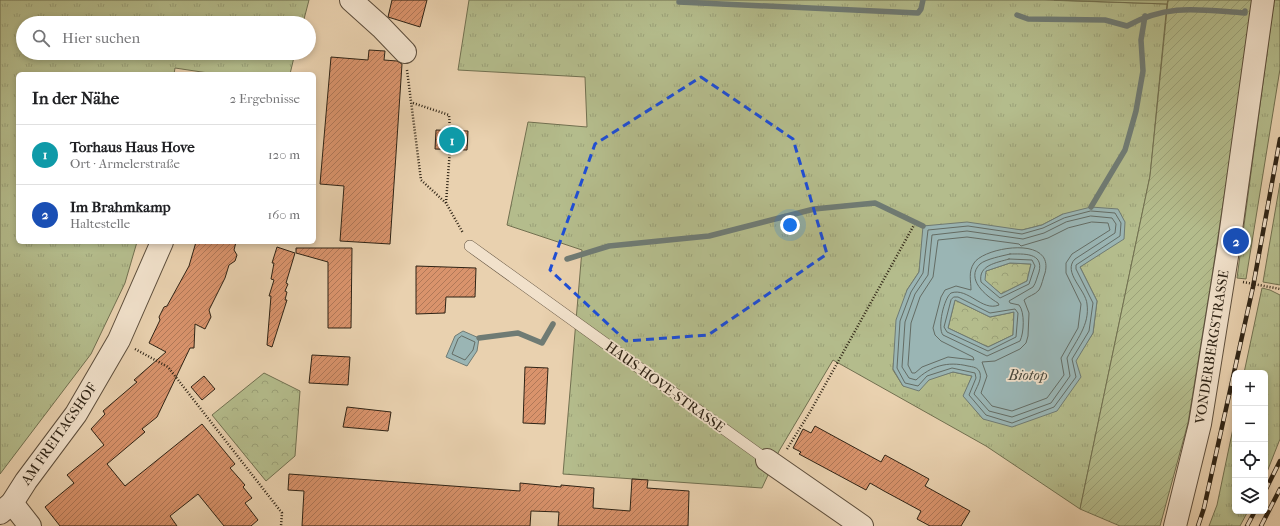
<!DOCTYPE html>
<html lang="de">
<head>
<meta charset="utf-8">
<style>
	:root { --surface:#fff; --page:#f6f6f6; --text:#202124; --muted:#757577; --line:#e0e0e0; --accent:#8f2418 }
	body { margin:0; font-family:"IM FELL French Canon",serif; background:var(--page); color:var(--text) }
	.controls { position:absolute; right:12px; bottom:12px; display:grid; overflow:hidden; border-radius:6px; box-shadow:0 2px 6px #0003 }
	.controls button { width:36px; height:36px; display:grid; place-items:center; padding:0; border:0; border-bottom:1px solid var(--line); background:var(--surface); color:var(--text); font:20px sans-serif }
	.you { position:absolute; left:790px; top:225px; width:14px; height:14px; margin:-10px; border:3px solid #fff; border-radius:50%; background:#1a73e8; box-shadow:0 0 0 6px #1a73e833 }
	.badge { display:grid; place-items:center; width:26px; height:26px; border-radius:50%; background:var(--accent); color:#fff; font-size:13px; font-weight:700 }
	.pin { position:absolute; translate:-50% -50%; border:2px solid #fff; box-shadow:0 1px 4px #0006 }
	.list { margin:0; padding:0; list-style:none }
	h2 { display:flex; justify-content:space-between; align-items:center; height:52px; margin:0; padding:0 16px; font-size:17px }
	h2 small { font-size:13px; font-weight:400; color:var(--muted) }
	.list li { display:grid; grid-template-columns:26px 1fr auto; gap:12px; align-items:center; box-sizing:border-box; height:60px; padding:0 16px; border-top:1px solid var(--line) }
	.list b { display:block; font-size:15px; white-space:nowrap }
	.list p { margin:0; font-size:13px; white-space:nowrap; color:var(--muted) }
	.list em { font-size:13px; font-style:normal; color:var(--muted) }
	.icon { flex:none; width:22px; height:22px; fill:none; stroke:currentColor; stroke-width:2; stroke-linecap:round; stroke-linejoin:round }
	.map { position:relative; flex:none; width:1280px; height:526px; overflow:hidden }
	.search { position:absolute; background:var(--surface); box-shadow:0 2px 6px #0003; left:16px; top:16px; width:300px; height:44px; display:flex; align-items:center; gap:10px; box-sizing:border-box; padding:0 14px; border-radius:22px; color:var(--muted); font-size:15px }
	.panel { position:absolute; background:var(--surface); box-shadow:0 2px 6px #0003; left:16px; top:72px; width:300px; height:172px; border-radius:6px }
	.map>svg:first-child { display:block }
	.grass { fill:url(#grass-tufts); stroke:#717050; fill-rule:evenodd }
	.forest { fill:url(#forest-crowns); stroke:#717050 }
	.garden { fill:url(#garden-furrows); stroke:#717050 }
	.pitch { fill:#b4bc8c; stroke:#717050 }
	.water { fill:#9ab5b4; stroke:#6f7b74; fill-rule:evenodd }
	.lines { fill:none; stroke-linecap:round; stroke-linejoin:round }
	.shore { stroke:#646c64; stroke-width:1 }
	.stream { stroke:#6f7b74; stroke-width:5.5 }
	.building { fill:url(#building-hatch); stroke:#2e2315 }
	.service-casing { stroke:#5d4e3c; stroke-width:12 }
	.minor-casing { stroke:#5d4e3c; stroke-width:24 }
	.path { stroke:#2e2315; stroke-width:2.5; stroke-dasharray:1 2; stroke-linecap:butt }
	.service { stroke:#f1e1cb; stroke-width:11 }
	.minor { stroke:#f1e1cb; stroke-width:22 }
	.rail-casing { stroke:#2e2315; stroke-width:4.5 }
	.rail { stroke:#f1e1cb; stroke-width:3; stroke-dasharray:9; stroke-linecap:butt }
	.marked { fill:none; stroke:#1d4ed8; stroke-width:3; stroke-dasharray:8 5; stroke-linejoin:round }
	.labels { text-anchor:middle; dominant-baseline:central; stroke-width:3.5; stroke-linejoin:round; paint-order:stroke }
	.street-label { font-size:14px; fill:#2e2315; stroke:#f1e1cb }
	.water-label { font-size:15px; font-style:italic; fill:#49483d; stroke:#f1e1cb }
</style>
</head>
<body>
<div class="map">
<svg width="1280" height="526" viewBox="0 0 1280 526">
	<defs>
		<pattern id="grass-tufts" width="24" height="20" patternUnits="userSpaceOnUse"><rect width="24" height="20" fill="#b4bc8c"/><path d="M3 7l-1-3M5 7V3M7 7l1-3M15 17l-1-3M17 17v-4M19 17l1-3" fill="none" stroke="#9ba178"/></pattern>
		<pattern id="forest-crowns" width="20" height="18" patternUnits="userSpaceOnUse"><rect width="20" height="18" fill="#b4bc8c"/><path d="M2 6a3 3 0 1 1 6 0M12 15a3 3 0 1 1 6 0" fill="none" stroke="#9ba178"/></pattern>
		<pattern id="garden-furrows" width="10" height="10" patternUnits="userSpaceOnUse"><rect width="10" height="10" fill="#b4bc8c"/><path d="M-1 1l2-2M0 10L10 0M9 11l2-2" fill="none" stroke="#9ba178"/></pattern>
		<pattern id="building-hatch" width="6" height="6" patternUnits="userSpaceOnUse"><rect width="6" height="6" fill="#d9936c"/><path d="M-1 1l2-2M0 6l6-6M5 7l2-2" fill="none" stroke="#b07858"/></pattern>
	</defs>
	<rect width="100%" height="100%" fill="#e9d1af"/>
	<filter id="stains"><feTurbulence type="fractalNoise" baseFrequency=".005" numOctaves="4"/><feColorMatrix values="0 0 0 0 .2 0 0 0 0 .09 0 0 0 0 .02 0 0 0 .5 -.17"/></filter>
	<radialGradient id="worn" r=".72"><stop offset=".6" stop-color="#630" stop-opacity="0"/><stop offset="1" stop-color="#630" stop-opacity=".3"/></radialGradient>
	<g class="grass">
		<path d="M0 0H309L303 23H23V53H295L290 74H215L175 68 174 74H18V242H137L125 283 91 354 0 474Z"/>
		<path d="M469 0H1044L1167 4 1150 176 1080 509 986 446 833 360 779 451 762 488 563 474 582 250 507 225 528 122 587 127 585 77 458 70ZM1063 214 1099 254 1080 267 1097 301 1093 333 1075 361 983 419 964 396 972 376 953 372 903 386 893 370 895 348 907 290 919 272 924 226 1022 230 1042 225Z"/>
		<path d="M1274 0H1280V69L1246 279 1237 278Z"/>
		<path d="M1280 183V285L1263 282Z"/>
		<path d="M1262 288 1270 290 1280 295V439L1265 477V373H1244Z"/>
		<path d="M1235 419V511H1248L1240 526H1209L1217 505Z"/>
	</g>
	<g class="forest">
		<path d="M1010 263 1031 264 1027 281 1001 294 984 280 986 271Z"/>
		<path d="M955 300 990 317 1014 312 1013 335 988 347 948 328Z"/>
		<path d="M264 373 300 391 295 456 266 481 212 415Z"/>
	</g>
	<path class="garden" d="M1168 0H1254L1212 276 1188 423 1160 526H1120L1080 509 1150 176Z"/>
	<path class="pitch" d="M1054 0H1168L1167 4Z"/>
	<g class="water">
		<path d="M1091 207 1118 209 1125 222 1124 239 1080 267 1097 301 1093 333 1076 361 1081 377 1057 411 1012 427 983 419 963 396 972 376 953 372 929 380 919 391 903 386 893 369 896 320 907 290 919 272 923 226 967 222 1022 230 1042 225 1063 214ZM1010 263 1031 264 1027 281 1001 294 985 280 986 271ZM955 300 990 317 1014 312 1013 335 988 347 948 328Z"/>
		<path d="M463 331 479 338 477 351 467 366 446 357 455 336Z"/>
	</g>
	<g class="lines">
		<g class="shore">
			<path d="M1091 211 1115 213 1121 223 1120 236 1076 265V269L1093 303 1089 331 1072 359 1076 377 1054 407 1012 423 986 415 969 395 976 378 975 373 952 368 927 376 918 386 905 383 897 368 900 321 911 292 923 273 928 230 968 226 1022 234 1043 228 1064 218Z"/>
			<path d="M1091 216 1112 218 1116 224 1115 233 1075 259C1062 272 1086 290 1087 304 1090 325 1076 340 1067 358L1070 376 1051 403 1012 417 989 411 974 394C976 388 982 380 980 373 978 367 973 367 968 366 947 361 931 366 916 380L909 378 902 367 905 322 915 294 928 275 932 235 967 231 1023 239 1044 233 1066 222Z"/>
			<path d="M1092 222 1108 223 1110 230 1072 254 1066 263V273L1081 304 1078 328 1061 358 1064 375 1047 398 1012 411 992 406 981 393 987 376 982 362 995 361 1020 349 1026 343 1028 336 1029 313 1024 300C1028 296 1035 295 1039 290 1042 285 1043 278 1045 273 1055 235 984 247 974 263 968 272 971 281 971 290L956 286 945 290 941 297 933 328 935 335 941 341 973 357 974 360 948 357 922 367 915 373H912L908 365 911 323 920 297 933 277 938 240 967 237 1019 244 1021 246 1048 238 1068 228Z"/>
			<path d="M1010 254C1023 254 1044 252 1039 272 1037 277 1036 283 1033 287L1009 301 1010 303 1019 305C1025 312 1024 333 1020 341L987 356 943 335C937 328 944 298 951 293 968 287 982 312 999 305L998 303C986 296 965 279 980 264 986 259 1002 256 1010 254Z"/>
			<path d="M1009 259 1032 260 1035 266 1029 284 1000 298 981 282C978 265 996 263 1009 259Z"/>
			<path d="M954 297H958L990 313 1015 309 1018 313 1016 337 988 351 947 332 944 327 951 300Z"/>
			<path d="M462 336 475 342 473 350 465 360 452 354 458 339Z"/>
		</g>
		<g class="stream">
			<path d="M679 2 918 13 921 9 923 0"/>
			<path d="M1017 15 1028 19 1105 20 1127 26C1169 3 1200 10 1245 13V11"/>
			<path d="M1091 207 1125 150 1136 111 1143 71 1141 40 1145 16"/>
			<path d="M567 259 609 246 709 236 814 209 875 203 923 226"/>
			<path d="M479 338 518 333 542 343 553 324"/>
		</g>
	</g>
	<g class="building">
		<path d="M392 0H427L420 27 388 17Z"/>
		<path d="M369 50 385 51 384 60 397 61 402 64 390 244 340 241 344 186 320 184 331 57 368 60Z"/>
		<path d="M436 130 468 131 467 150 435 149Z"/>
		<path d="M196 242H236L234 250 237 255 235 261 229 265 225 278 209 310 211 317 205 329 195 324 194 348H190L157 417 142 429 145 432 107 464 125 486 202 424 235 464 230 468 245 485 243 487 252 498 245 503 258 520 251 526H224L198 494 170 516 177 526H60L45 507 74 483 67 475 104 445 91 429 105 414 103 411 137 382 134 380 166 352 149 343 160 320 159 317 164 307 167 306 189 266Z"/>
		<path d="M277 247 295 253 286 283 288 284 285 291 287 292 285 300H287L272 347 267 345 271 296H269L274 280 271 279 274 263H272Z"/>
		<path d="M296 248H352L351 328H328V262L296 253Z"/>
		<path d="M416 266 476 268 475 297H446L445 313 416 314Z"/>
		<path d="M312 355 350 357 348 385 309 383Z"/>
		<path d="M525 367 548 368 545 424 523 423Z"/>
		<path d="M204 376 215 389 202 400 191 387Z"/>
		<path d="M347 407 391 412 388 431 343 427Z"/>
		<path d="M815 426 881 462 885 455 929 479 925 486 970 511 961 526H930L917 519 921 511 884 491 870 483 866 490 799 454 801 452 793 448 803 429 811 433Z"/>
		<path d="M289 474 520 491V483L561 487V485L594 488 593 508 630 511 632 479 648 480 647 488 689 491 688 526H558L559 512 531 511 530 526H302L304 491 288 490Z"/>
	</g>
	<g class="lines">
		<g class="service-casing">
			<path id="service" d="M470 246 767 460"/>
		</g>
		<g class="minor-casing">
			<g id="minor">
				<path d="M351 0 381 27 405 52"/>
				<path d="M767 460 862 526"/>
				<path d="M12 503 30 526"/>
				<path d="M0 513 12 503 26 481 76 414 119 340 162 242"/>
				<path d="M1175 526 1200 424 1229 244 1263 0"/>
			</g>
		</g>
		<g class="path">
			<path d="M407 70 421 180 446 203 463 233"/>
			<path d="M413 103 449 115 450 130"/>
			<path d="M446 203 450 149"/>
			<path d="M1243 282 1280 289"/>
			<path d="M135 349 168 367 282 513 281 526"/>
			<path d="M787 449 810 412 914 225"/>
		</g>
		<use href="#service" class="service"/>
		<use href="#minor" class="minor"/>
		<g class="rail-casing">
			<g id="rail">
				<path d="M1265 491 1280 461"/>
				<path d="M1198 526 1204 508 1253 287 1280 139"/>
				<path d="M1247 526 1255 511"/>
				<path d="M1261 526 1280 489"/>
			</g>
		</g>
		<use href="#rail" class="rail"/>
	</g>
	<path class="marked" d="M701 77 793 139 827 254 708 335 626 341 550 270 595 144Z"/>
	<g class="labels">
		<g class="street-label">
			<text transform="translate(1212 347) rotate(-81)">VONDERBERGSTRASSE</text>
			<text transform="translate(665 387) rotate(36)">HAUS-HOVE-STRASSE</text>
			<text transform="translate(59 434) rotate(-55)">AM FREITAGSHOF</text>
		</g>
		<g class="water-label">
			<text x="1028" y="375">Biotop</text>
		</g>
	</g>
	<rect width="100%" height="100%" filter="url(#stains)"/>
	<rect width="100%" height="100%" fill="url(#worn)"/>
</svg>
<div class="controls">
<button>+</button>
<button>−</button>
<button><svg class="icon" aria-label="locate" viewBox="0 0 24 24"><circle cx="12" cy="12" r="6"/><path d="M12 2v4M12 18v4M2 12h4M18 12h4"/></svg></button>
<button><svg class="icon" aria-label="layers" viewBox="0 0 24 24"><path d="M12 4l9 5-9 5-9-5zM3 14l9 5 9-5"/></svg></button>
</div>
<div class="you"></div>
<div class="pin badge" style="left:452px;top:140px;background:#0f9aa8">1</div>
<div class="pin badge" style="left:1236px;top:241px;background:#1a4fb4">2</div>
<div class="search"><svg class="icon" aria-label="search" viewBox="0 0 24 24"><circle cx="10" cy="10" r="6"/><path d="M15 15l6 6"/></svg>Hier suchen</div>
<section class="panel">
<h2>In der Nähe<small>2 Ergebnisse</small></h2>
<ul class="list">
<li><span class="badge" style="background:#0f9aa8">1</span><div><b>Torhaus Haus Hove</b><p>Ort · Armelerstraße</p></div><em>120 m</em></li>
<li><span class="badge" style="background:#1a4fb4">2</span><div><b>Im Brahmkamp</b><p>Haltestelle</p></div><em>160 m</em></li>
</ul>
</section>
</div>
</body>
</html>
